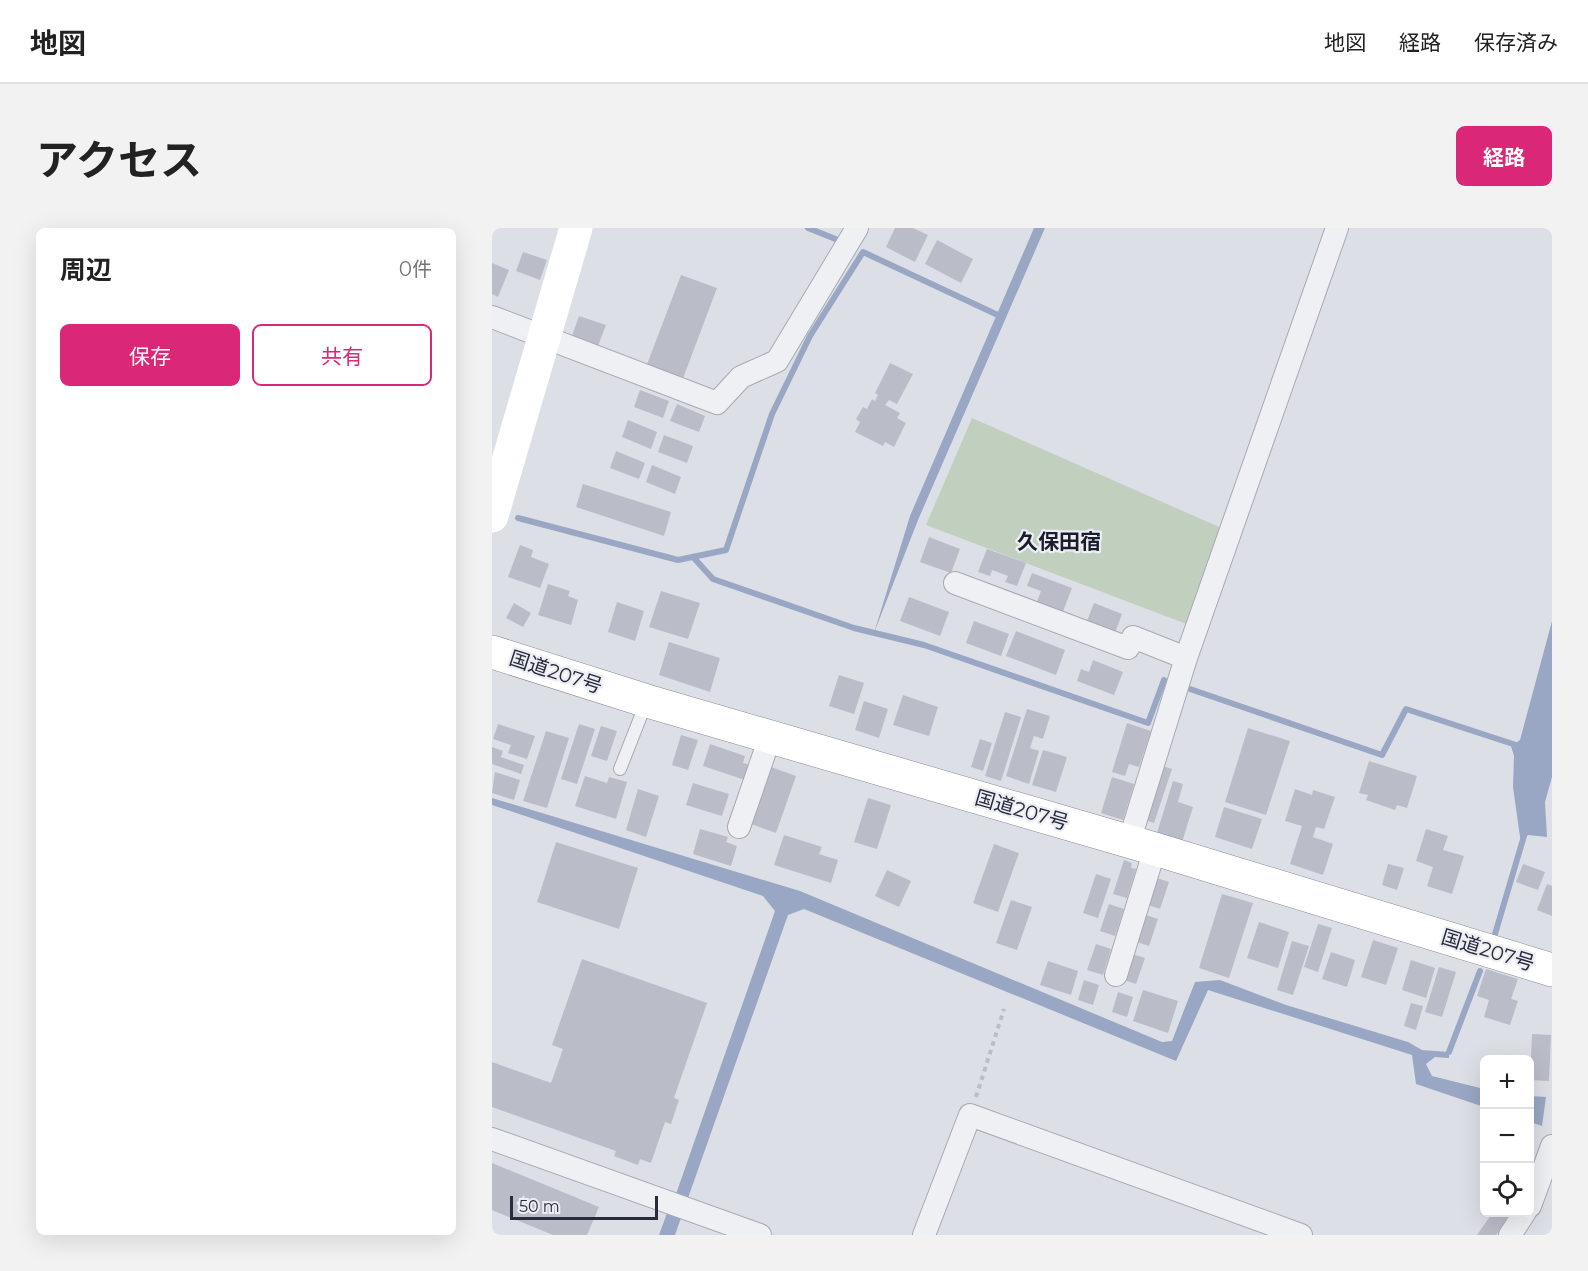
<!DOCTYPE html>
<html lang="ja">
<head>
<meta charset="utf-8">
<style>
	:root { --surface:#fff; --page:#f2f2f2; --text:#222; --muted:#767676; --line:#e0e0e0; --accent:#db2777 }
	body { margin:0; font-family:Montserrat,"Noto Sans JP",sans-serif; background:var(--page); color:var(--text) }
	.controls { position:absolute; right:18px; bottom:18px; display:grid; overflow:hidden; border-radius:9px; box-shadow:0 6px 24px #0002 }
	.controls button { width:54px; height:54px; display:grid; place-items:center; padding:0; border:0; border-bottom:2px solid var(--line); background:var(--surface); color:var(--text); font:30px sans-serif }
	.scale { position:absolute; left:18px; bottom:15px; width:148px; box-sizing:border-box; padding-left:6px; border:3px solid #272b3b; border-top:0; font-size:16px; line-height:21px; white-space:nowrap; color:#272b3b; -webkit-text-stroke:4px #eceef4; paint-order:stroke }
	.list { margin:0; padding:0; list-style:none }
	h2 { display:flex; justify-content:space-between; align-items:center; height:78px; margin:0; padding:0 24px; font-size:26px }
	h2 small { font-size:20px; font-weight:400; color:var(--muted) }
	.actions { display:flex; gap:12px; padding:18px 24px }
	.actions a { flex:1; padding:14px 0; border:2px solid var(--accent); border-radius:9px; text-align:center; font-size:21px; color:var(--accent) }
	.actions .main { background:var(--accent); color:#fff }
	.icon { flex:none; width:33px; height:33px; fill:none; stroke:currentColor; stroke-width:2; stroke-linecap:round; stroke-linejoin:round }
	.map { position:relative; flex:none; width:1060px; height:1007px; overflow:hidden; border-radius:9px }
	header { display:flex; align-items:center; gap:36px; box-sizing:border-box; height:84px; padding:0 30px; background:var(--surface); border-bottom:2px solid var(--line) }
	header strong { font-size:28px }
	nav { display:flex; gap:33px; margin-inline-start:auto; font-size:21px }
	.intro { display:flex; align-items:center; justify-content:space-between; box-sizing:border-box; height:144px; padding:0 36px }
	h1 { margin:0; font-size:42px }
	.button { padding:15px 27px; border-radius:9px; background:var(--accent); color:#fff; font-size:21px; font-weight:700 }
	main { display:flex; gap:36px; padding:0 36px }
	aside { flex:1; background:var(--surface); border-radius:9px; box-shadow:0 6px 24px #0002 }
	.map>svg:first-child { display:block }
	.green { fill:#c0cfbe }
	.water { fill:#9aa7c4 }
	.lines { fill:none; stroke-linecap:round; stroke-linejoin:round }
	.stream { stroke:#9aa7c4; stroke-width:6 }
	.building { fill:#babdc8 }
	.lane-casing { stroke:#a6a9b3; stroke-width:14 }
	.street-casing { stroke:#a6a9b3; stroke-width:24 }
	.highway-casing { stroke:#858a9b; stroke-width:34 }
	.path { stroke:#bbbdc4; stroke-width:4; stroke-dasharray:4.5 4.5; stroke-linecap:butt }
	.lane { stroke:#eff0f4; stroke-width:12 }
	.street { stroke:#eff0f4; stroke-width:22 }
	.secondary { stroke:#fff; stroke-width:33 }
	.highway { stroke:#fff; stroke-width:33 }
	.labels { text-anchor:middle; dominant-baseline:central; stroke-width:4.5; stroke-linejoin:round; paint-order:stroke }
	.street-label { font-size:20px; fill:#272b3b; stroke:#eceef4 }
	.neighbourhood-label { font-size:21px; font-weight:bold; fill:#1a1d2c; stroke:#eceef4 }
</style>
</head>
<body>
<header>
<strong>地図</strong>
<nav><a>地図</a><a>経路</a><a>保存済み</a></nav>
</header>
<div class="intro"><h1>アクセス</h1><a class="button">経路</a></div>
<main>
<aside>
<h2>周辺<small>0件</small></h2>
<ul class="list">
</ul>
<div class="actions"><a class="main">保存</a><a>共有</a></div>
</aside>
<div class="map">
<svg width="1060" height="1007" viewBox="0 0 1060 1007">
	<rect width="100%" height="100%" fill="#dddfe6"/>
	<path class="green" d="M480 190 743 306 713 403 434 297Z"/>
	<g class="water">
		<path d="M542 0H553L426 292 382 405 418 288Z"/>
		<path d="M1060 393V549L1053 574 1055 609 1036 607 1029 616 1021 559 1022 528 1019 518 1028 512Z"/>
		<path d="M0 570 308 663 670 814 680 813 703 754 728 752 794 777 916 814 930 822 957 824V830L943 829 934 836 940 848 992 861V879L924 856 920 827 716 762 684 833 312 681 296 687 196 970 184 966 283 683 271 668 0 577Z"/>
		<path d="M1038 868 1054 869 1050 898 1038 894Z"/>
		<path d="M175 985 189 990 183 1007H167Z"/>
	</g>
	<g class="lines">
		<g class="stream">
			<path d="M316 0 346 12"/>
			<path d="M26 290 186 332 234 322 280 186 318 108 371 24 508 88"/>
			<path d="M201 329 221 351 362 400 432 417 656 495 672 452"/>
			<path d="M698 461 890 527 914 481 1027 518"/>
			<path d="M1003 706 1032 608"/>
			<path d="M957 824 988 743"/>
		</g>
	</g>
	<g class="building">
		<path d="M403 0H421L436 7 423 34 394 19Z"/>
		<path d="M445 12 481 31 469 55 433 36Z"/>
		<path d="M31 24 55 32 48 52 24 43Z"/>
		<path d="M0 35 17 42 6 69 0 66Z"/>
		<path d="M189 47 225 60 190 153 154 139Z"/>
		<path d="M87 88 114 97 106 118 80 108Z"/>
		<path d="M398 135 421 146 405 176 397 172 393 177 408 185 405 190 414 195 402 219 393 214 391 218 363 204 368 194 364 191 371 179 375 181 380 171 383 173 386 167 383 165Z"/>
		<path d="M148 162 177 173 171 190 142 179Z"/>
		<path d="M185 176 213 188 207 204 178 193Z"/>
		<path d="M136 192 165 204 159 221 130 209Z"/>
		<path d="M172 207 201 218 195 235 166 224Z"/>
		<path d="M124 223 153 235 147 251 118 240Z"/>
		<path d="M160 237 189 249 183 266 154 254Z"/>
		<path d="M91 256 179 284 172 308 84 279Z"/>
		<path d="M437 309 468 321 459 345 428 334Z"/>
		<path d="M28 317 41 322 39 329 57 336 48 360 16 349Z"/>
		<path d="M495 321 534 335 525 358 513 354 516 348 500 342 498 348 486 344Z"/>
		<path d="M540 345 580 360 570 386 544 376 549 363 535 358Z"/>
		<path d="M56 356 78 363 76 368 86 372 79 397 46 387Z"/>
		<path d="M169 363 208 375 196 411 157 399Z"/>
		<path d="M417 369 457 384 448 408 408 393Z"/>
		<path d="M125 374 152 383 143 413 116 404Z"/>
		<path d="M22 375 39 385 31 399 14 390Z"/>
		<path d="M602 375 630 386 623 405 595 393Z"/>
		<path d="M482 393 517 406 509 428 474 415Z"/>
		<path d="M524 403 573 422 564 447 514 428Z"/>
		<path d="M177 414 228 430 218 464 167 447Z"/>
		<path d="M601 432 631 444 622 467 585 453 589 441 597 444Z"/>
		<path d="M347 447 372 455 362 486 337 478Z"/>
		<path d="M411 467 446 479 437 508 401 497Z"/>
		<path d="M372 473 396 481 387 510 363 502Z"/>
		<path d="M535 481 558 488 551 511 542 508 538 520 547 523 537 556 514 548Z"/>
		<path d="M513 484 529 489 509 553 493 548Z"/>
		<path d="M635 495 659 503 647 539 637 536 633 548 620 544Z"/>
		<path d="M6 496 43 508 35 531 16 525 19 517 1 511Z"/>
		<path d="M87 496 103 501 85 556 69 551Z"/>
		<path d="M109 498 125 503 115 533 99 528Z"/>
		<path d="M756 500 798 513 774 587 733 574Z"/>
		<path d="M54 503 77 510 55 580 31 573Z"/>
		<path d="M189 507 206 512 196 542 180 537Z"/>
		<path d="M488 511 500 515 491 543 479 539Z"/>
		<path d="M218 516 253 528 251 535 258 537 253 552 211 538Z"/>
		<path d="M0 519 11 523 9 529 32 537 29 546 0 536Z"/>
		<path d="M551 522 575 529 564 564 540 557Z"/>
		<path d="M877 533 925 548 915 580 905 577 903 582 874 572 876 567 867 565Z"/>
		<path d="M665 536 680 541 662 595 648 590Z"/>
		<path d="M279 539 304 548 284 605 259 596Z"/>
		<path d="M3 544 28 552 22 572 0 565Z"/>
		<path d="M93 548 115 555 117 549 135 554 124 591 83 578Z"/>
		<path d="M620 549 642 556 631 592 609 585Z"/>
		<path d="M681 553 691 556 686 574 701 579 690 614 665 605Z"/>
		<path d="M201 555 237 566 230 588 194 577Z"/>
		<path d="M146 561 167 568 154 609 134 602Z"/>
		<path d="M803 561 820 567 821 562 843 569 832 601 824 599 821 609 841 616 831 647 798 636 810 598 793 593Z"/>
		<path d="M376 570 399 577 385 621 362 614Z"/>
		<path d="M732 579 770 591 760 621 723 609Z"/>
		<path d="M208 601 236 609 234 614 245 618 239 638 201 626Z"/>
		<path d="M934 601 956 608 951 622 972 628 960 666 935 658 941 639 924 633Z"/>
		<path d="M292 607 330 619 327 626 346 632 339 655 282 637Z"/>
		<path d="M64 614 146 640 127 701 45 674Z"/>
		<path d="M502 616 527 625 506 684 481 675Z"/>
		<path d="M632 632 640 635 639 640 644 641 635 670 621 666Z"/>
		<path d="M896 636 912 640 905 662 890 657Z"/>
		<path d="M1031 636 1053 644 1046 662 1024 654Z"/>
		<path d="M395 642 419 653 407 679 383 668Z"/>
		<path d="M604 646 619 651 606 690 591 685Z"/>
		<path d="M662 649 677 654 668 681 653 676Z"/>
		<path d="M1055 656 1060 658V688L1045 682Z"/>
		<path d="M730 666 761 675 737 750 707 740Z"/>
		<path d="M519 672 540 679 525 722 504 715Z"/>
		<path d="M617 676 632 681 623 708 608 703Z"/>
		<path d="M651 686 666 691 657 718 642 713Z"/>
		<path d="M767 694 797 704 786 740 755 730Z"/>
		<path d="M826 696 840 700 826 744 812 739Z"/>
		<path d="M881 712 906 720 894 757 869 749Z"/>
		<path d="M800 713 817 718 801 767 785 762Z"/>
		<path d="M604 716 619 721 611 747 595 742Z"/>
		<path d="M839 724 863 732 855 759 830 751Z"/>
		<path d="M638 725 653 730 644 756 629 751Z"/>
		<path d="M90 731 215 775 182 870 187 872 179 896 173 894 159 935 148 931 146 937 122 928 124 923 0 879V834L59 855 71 821 60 817Z"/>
		<path d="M919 732 943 740 934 770 910 762Z"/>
		<path d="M556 733 586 743 579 767 548 757Z"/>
		<path d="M947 739 964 744 950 789 933 784Z"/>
		<path d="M994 741 1026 751 1019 771 1026 773 1018 797 992 789 997 772 985 768Z"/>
		<path d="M592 752 607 757 601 777 586 772Z"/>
		<path d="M651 762 686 773 676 805 641 793Z"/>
		<path d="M626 764 641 769 635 789 620 784Z"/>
		<path d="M919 775 931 778 924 802 912 798Z"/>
		<path d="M1040 806 1059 807 1057 853 1038 852Z"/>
		<path d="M0 935 107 979 95 1007H61L0 982Z"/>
		<path d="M1001 984H1013L1017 987 1004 1007H985Z"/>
	</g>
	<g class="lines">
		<g class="lane-casing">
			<path id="lane" d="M128 541 154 475"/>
		</g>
		<g class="street-casing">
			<g id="street">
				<path d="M0 89 225 175 249 149 285 133 365 0"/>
				<path d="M463 355 636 420 641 409 694 430"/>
				<path d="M247 599 278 509"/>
				<path d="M637 614 694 430 845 0"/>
				<path d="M624 747 663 621"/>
				<path d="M0 911 268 1007"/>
				<path d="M1038 978 1060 918"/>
				<path d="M432 1007 478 887 809 1007"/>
				<path d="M1018 1007 1033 984"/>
			</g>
		</g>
		<g class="highway-casing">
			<path id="highway" d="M0 424 155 473 663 621 1060 742"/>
		</g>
		<path class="path" d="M484 869 512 781"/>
		<use href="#lane" class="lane"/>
		<use href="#street" class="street"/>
		<path class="secondary" d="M0 288 84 0"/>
		<use href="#highway" class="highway"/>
	</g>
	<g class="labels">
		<g class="street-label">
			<text transform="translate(64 444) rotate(18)">国道207号</text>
			<text transform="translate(530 582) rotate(16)">国道207号</text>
			<text transform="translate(996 722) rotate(17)">国道207号</text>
		</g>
		<g class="neighbourhood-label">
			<text x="567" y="313">久保田宿</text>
		</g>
	</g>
</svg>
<div class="controls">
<button>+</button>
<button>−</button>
<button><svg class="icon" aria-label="locate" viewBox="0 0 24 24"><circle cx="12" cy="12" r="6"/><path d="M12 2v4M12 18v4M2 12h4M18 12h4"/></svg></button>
</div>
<div class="scale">50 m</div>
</div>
</main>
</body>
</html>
